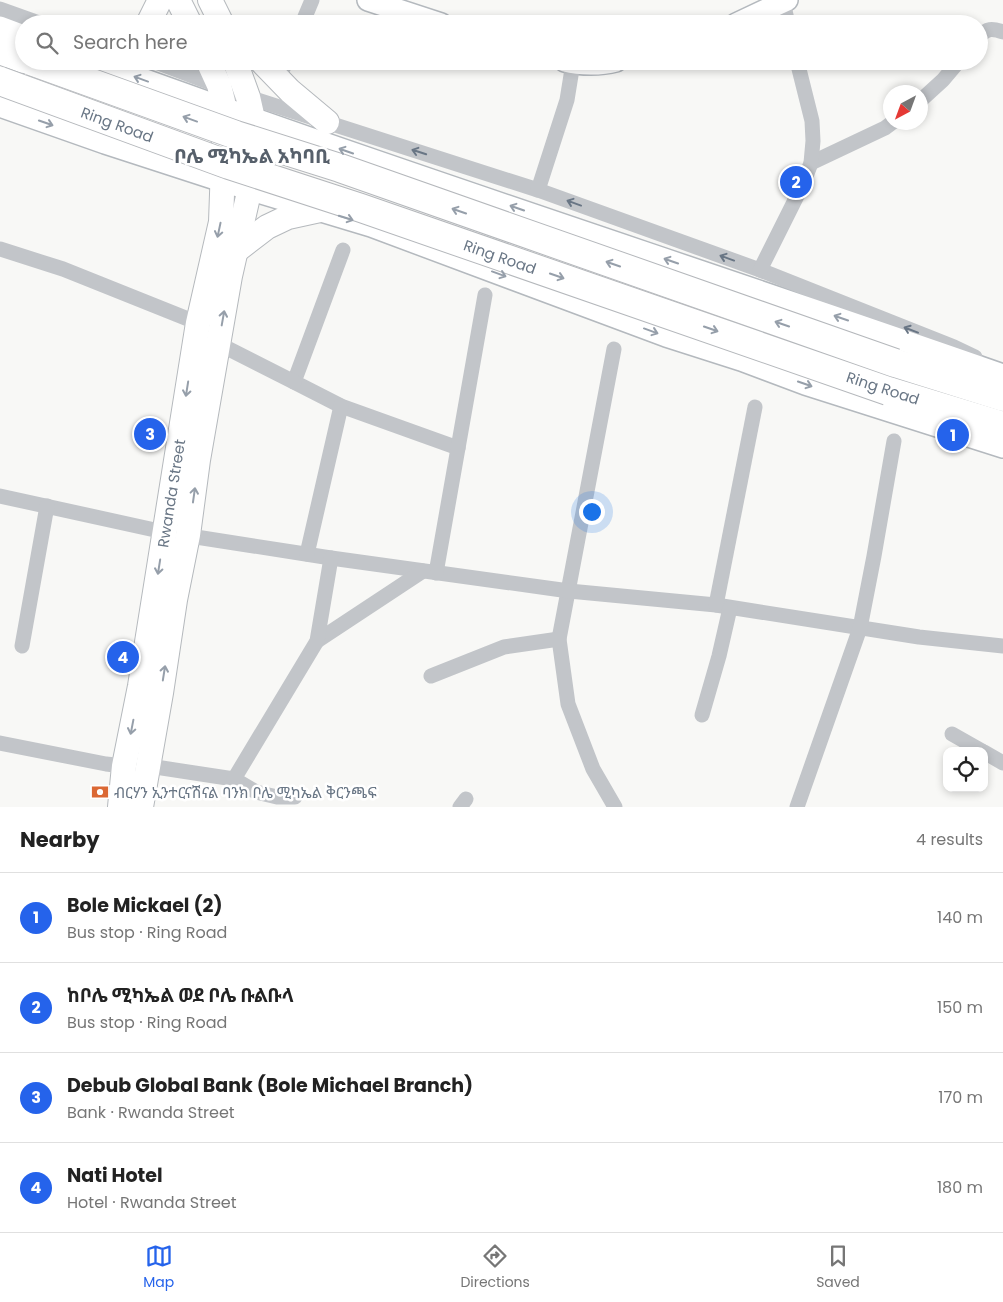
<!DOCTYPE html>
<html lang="en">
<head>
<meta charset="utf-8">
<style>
	:root { --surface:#fff; --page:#f2f2f2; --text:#222; --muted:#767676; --line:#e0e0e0; --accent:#2563eb }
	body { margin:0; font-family:Poppins,"Noto Sans Ethiopic",sans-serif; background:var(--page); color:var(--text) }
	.controls { position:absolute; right:15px; bottom:15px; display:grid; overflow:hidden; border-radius:10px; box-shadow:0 2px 8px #0003 }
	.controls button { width:45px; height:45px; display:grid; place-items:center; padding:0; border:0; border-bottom:1px solid var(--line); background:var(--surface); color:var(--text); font:25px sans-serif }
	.compass { position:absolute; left:883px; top:85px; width:45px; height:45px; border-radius:50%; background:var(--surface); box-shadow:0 2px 8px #0003; rotate:221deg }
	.you { position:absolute; left:591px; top:511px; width:18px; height:18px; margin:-12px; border:4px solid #fff; border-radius:50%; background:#1a73e8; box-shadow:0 0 0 8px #1a73e833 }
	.badge { display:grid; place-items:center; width:32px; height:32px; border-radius:50%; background:var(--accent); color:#fff; font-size:16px; font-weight:700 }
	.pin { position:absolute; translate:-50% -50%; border:2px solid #fff; box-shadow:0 1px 5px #0006 }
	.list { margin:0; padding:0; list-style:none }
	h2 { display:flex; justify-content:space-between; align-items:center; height:65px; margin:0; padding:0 20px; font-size:21px }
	h2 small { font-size:16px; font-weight:400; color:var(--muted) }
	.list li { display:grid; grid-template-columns:32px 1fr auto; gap:15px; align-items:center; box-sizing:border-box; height:90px; padding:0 20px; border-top:1px solid var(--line) }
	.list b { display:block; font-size:19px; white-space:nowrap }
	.list p { margin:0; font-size:16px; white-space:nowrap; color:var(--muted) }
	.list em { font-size:16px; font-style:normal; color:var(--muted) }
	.icon { flex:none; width:28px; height:28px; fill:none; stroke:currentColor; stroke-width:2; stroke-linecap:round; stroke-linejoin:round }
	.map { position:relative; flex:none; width:1003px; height:807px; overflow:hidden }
	.search { position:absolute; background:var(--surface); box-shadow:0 2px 8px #0003; left:15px; right:15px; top:15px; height:55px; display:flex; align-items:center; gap:12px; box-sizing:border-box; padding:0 18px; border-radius:28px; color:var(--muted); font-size:19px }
	.sheet { height:425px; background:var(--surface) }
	nav { display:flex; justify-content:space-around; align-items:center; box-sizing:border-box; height:70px; border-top:1px solid var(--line); background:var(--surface); font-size:14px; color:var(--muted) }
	nav a { display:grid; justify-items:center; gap:2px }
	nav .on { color:var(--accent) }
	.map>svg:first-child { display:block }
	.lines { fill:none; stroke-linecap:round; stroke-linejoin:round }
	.secondary-casing { stroke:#b4b9be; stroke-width:24 }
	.primary-casing { stroke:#b5b9bd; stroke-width:26 }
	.highway-casing { stroke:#b5b8bc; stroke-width:30 }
	.street { stroke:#c2c5c9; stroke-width:15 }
	.secondary { stroke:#fff; stroke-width:21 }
	.primary { stroke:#fff; stroke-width:24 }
	.highway { stroke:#fff; stroke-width:28 }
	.highway-bridge-casing { stroke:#b5b8bc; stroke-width:30; stroke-linecap:butt }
	.highway-bridge { stroke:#fff; stroke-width:28 }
	.oneway { stroke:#969faa }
	.oneway2 { stroke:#697685 }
	.labels { text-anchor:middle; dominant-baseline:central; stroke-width:5; stroke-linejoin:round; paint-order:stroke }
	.street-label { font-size:15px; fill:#697685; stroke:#fff }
	.poi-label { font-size:15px; fill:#697685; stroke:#fff; text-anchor:start }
	.district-label { font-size:20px; font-weight:bold; fill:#57606b; stroke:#fff }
</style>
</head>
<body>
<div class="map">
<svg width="1003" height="807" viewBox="0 0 1003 807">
	<rect width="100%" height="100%" fill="#f8f8f6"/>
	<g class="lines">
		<g class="secondary-casing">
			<g id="secondary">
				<path d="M368 0 441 24"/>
				<path d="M736 24 787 0"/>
				<path d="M0 27 24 36"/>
				<path d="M93 61C394 171 700 269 1003 375"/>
				<path d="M565 61C581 65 601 65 616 61"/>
				<path d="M0 106 105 143 222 181 371 226 666 336 741 360 805 384 1003 447"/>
			</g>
		</g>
		<g class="primary-casing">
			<g id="primary">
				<path d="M178 0 190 24"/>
				<path d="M210 0 222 24"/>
				<path d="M148 24 160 0"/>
				<path d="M261 61 290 91 327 122"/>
				<path d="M237 250 267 227 288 217 320 210"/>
				<path id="s1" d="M120 807 124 766 140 686 198 323 221 222 225 110 219 85 208 61"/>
				<path d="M141 807 161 693 175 600 188 535 198 460 230 276 250 188 253 119 248 97 235 61"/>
			</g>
		</g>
		<g class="highway-casing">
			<g id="highway">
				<path d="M0 50 24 59"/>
				<path d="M895 363 1003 397"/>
				<path d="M888 391 1003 426"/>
			</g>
		</g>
		<g class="street">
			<path d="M783 2 788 24"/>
			<path d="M0 9 42 24"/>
			<path d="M302 24 312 0"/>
			<path d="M979 37C987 28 992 28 1003 32"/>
			<path d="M153 61 248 97 538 190 760 270 954 347 975 357"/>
			<path d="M284 67 286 61"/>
			<path d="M920 101 943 80 959 61"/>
			<path d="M811 163 885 128 893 122"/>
			<path d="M538 190 567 100 573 63"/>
			<path d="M0 249 63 269 198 323"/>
			<path d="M343 250 294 382 341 406 458 448"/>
			<path d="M760 270 803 184 811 163 813 141 812 121 797 61"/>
			<path d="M219 344 294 382"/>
			<path d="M614 349 559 639 568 704 593 769 615 807"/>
			<path d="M0 496 164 532 331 558 569 591 716 605 919 637 1003 646"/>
			<path d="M307 554 341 406"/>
			<path d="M436 573 485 295"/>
			<path d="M716 605 755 407"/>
			<path d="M317 641 423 571"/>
			<path d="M22 646 47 506"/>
			<path d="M431 676 504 647 559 639"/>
			<path d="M702 715 719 656 730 608"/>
			<path d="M952 734 982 751"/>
			<path d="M0 743 106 764 124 766"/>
			<path d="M984 752 1003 763"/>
			<path d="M149 766 234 779 256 792 277 797H295"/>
			<path d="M234 779 317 641 331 558"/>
			<path d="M460 807 466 799"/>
			<path d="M797 807 860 628 874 556 894 441"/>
		</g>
		<use href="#secondary" class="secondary"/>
		<use href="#primary" class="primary"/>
		<use href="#highway" class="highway"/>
		<g class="highway-bridge-casing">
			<g id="highway-bridge">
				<path d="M31 61 236 135 340 168 895 363"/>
				<path id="s2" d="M0 81 229 165 361 208 888 391"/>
			</g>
		</g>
		<use href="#highway-bridge" class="highway-bridge"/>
	</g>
	<defs><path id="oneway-shaft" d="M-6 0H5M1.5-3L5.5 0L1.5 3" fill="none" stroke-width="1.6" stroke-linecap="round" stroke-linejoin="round" transform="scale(1.25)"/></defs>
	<g class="oneway">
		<use href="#oneway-shaft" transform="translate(141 79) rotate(-160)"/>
		<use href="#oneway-shaft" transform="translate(190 119) rotate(-160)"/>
		<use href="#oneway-shaft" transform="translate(46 123) rotate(19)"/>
		<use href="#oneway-shaft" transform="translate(346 151) rotate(-161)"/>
		<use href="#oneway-shaft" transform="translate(517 208) rotate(-161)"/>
		<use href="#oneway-shaft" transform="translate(459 211) rotate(-161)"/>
		<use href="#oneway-shaft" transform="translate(346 218) rotate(17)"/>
		<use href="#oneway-shaft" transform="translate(219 230) rotate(102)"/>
		<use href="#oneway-shaft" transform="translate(671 261) rotate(-161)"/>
		<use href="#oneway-shaft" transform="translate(613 264) rotate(-161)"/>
		<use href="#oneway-shaft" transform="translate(499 274) rotate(20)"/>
		<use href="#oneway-shaft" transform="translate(557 276) rotate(19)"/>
		<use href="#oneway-shaft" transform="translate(223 318) rotate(-80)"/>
		<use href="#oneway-shaft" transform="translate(841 318) rotate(-161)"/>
		<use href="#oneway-shaft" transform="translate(782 324) rotate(-161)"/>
		<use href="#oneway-shaft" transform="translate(711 329) rotate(19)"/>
		<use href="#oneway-shaft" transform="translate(651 331) rotate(20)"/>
		<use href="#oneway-shaft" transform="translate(805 384) rotate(19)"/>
		<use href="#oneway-shaft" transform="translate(187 389) rotate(99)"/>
		<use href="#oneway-shaft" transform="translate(194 495) rotate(-82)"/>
		<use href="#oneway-shaft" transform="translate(159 567) rotate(99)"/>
		<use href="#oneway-shaft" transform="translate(164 673) rotate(-81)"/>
		<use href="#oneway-shaft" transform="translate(132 727) rotate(101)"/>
	</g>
	<g class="oneway2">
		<use href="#oneway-shaft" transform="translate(419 152) rotate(-162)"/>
		<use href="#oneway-shaft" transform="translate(574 203) rotate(-160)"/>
		<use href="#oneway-shaft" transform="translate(727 258) rotate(-160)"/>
		<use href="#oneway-shaft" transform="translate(911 330) rotate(-159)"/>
	</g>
	<defs>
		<g id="bank-bare" transform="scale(1.35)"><path d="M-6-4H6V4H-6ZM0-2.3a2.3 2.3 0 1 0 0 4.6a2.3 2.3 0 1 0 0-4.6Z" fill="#db6834" stroke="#fff" stroke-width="2.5" paint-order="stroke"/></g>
	</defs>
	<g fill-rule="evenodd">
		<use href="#bank-bare" x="100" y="792"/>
	</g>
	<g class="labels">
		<g class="street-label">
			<text stroke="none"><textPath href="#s2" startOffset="125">Ring Road</textPath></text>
			<text stroke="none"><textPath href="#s2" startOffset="530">Ring Road</textPath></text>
			<text transform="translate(883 388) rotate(18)">Ring Road</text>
			<text stroke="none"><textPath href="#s1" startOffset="318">Rwanda Street</textPath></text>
		</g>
		<g class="poi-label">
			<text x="114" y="792">ብርሃን ኢንተርናሽናል ባንክ ቦሌ ሚካኤል ቅርንጫፍ</text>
		</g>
		<g class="district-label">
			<text x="252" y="156">ቦሌ ሚካኤል አካባቢ</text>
		</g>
	</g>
</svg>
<div class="controls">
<button><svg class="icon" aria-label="locate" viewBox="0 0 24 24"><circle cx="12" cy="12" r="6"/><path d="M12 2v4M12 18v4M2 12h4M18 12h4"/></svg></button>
</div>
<svg class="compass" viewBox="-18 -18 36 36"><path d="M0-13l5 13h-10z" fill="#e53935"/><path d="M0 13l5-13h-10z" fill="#767676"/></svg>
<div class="you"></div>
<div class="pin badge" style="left:953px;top:435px">1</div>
<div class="pin badge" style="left:796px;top:182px">2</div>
<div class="pin badge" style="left:150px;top:434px">3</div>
<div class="pin badge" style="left:123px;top:657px">4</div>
<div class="search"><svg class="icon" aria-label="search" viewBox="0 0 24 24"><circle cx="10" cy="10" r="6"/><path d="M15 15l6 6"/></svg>Search here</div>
</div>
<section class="sheet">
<h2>Nearby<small>4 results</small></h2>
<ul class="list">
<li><span class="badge">1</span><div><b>Bole Mickael (2)</b><p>Bus stop · Ring Road</p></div><em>140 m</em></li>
<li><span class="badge">2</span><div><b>ከቦሌ ሚካኤል ወደ ቦሌ ቡልቡላ</b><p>Bus stop · Ring Road</p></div><em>150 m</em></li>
<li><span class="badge">3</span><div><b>Debub Global Bank (Bole Michael Branch)</b><p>Bank · Rwanda Street</p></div><em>170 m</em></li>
<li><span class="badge">4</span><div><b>Nati Hotel</b><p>Hotel · Rwanda Street</p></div><em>180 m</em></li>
</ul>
</section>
<nav>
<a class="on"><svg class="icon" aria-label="map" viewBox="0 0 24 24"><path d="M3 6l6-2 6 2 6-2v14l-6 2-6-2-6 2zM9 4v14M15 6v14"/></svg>Map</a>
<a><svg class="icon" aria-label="directions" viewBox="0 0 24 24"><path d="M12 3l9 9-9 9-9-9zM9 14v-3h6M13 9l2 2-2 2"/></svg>Directions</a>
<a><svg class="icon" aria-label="saved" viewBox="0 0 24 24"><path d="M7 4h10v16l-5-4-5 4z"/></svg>Saved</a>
</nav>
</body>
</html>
